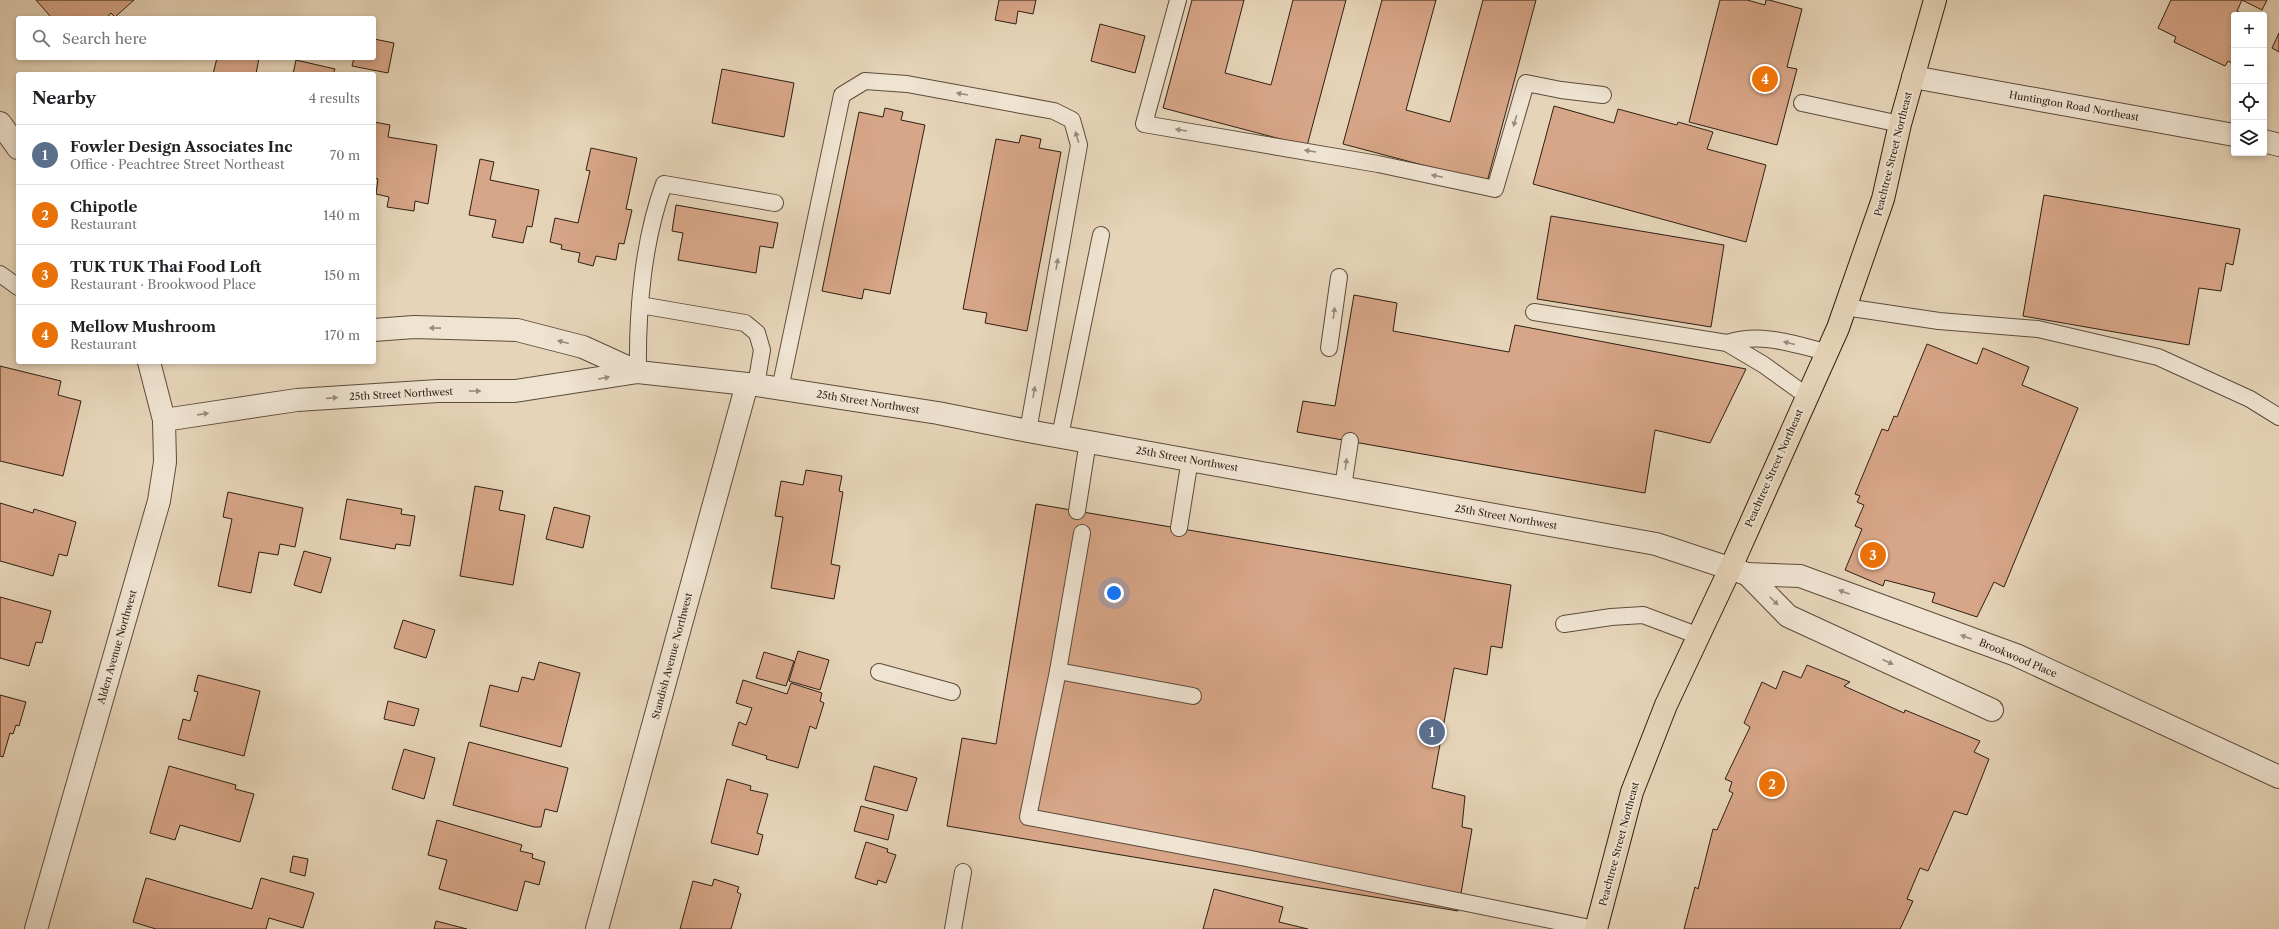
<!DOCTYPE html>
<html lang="en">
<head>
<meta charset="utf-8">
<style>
	:root { --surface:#fff; --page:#f6f6f6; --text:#202124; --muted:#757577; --line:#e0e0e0; --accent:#8f2418 }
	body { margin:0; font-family:"Libre Caslon Text",serif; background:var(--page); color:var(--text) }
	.controls { position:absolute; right:12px; top:12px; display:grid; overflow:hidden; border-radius:4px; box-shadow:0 2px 6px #0003 }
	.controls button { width:36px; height:36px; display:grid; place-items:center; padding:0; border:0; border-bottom:1px solid var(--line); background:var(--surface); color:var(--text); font:20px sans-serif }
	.you { position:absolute; left:1114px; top:593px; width:14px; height:14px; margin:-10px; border:3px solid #fff; border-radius:50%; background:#1a73e8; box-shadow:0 0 0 6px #1a73e833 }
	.badge { display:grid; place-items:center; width:26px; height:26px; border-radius:50%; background:var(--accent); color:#fff; font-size:13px; font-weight:700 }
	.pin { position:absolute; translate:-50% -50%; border:2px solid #fff; box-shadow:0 1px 4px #0006 }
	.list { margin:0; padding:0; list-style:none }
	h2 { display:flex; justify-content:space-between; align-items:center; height:52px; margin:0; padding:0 16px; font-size:17px }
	h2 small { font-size:13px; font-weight:400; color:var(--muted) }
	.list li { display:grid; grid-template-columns:26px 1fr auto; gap:12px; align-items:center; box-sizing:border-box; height:60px; padding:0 16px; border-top:1px solid var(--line) }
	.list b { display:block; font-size:15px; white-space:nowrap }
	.list p { margin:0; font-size:13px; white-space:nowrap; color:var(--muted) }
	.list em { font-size:13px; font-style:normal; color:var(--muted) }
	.icon { flex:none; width:22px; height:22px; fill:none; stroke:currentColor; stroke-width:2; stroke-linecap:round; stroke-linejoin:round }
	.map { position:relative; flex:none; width:2279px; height:929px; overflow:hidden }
	.search { position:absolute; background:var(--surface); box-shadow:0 2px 6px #0003; left:16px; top:16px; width:360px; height:44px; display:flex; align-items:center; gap:10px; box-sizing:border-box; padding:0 14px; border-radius:4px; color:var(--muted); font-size:15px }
	.panel { position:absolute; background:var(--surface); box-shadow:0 2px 6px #0003; left:16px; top:72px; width:360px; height:292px; border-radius:4px }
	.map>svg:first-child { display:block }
	.building { fill:#d7a587; stroke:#2e1f13 }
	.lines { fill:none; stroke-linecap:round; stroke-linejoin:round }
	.service-casing { stroke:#5c4c3c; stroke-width:18 }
	.minor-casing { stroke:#5c4c3c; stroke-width:24 }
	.trunk-casing { stroke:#2e1f13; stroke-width:24 }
	.service { stroke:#efe3d1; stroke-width:16 }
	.minor { stroke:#efe3d1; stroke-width:22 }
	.trunk { stroke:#e6d4b8; stroke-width:22 }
	.oneway { fill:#988b7c }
	.labels { text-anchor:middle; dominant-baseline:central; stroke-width:4; stroke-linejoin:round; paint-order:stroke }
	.street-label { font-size:10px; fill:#2e1f13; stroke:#efe3d1 }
</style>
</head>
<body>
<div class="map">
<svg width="2279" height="929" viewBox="0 0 2279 929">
	<rect width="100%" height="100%" fill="#e6d4b8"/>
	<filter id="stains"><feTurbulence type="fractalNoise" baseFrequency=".005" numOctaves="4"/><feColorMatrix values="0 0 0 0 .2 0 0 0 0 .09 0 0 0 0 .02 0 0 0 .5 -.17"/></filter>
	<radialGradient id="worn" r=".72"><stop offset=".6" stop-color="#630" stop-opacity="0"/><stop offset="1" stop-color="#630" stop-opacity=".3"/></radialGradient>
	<g class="building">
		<path d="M36 0H134L115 17 111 13 106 18H48L50 16Z"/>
		<path d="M999 0H1036L1033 14 1018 11 1016 24 995 20Z"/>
		<path d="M1192 0H1244L1225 73 1271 85 1293 0H1346L1307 146 1163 108Z"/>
		<path d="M1382 0H1436L1406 110 1450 122 1483 0H1536L1487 182 1343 144Z"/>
		<path d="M1720 0H1747L1765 5 1766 0H1769L1802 9 1787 67 1797 69 1777 145 1689 122Z"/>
		<path d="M2171 0H2267L2262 10 2242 0 2237 11 2244 15H2234V64L2228 61 2225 66 2174 42 2176 37 2158 28Z"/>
		<path d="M1100 24 1145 36 1135 73 1091 61Z"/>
		<path d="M2279 33V52L2272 48Z"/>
		<path d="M374 39 394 43 388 73 352 66 354 58H374Z"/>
		<path d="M217 58H259L256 74H213Z"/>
		<path d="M296 60 335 69 333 74H293Z"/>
		<path d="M722 69 794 83 784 137 712 123Z"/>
		<path d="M1554 106 1614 123 1618 109 1677 125 1678 122 1713 132 1707 149 1766 165 1746 242 1533 184Z"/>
		<path d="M885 108 903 112 901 120 925 125 890 294 864 289 862 299 822 291 859 112 883 117Z"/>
		<path d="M374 122 390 125 388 137 437 145 428 204 415 201 414 211 387 207 389 197 376 194 378 179 374 178Z"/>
		<path d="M1021 135 1041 139 1039 148 1061 152 1027 331 985 323 987 313 963 309 996 139 1019 143Z"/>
		<path d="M591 148 637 158 626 209 632 210 624 244 619 243 616 260 596 256 593 266 578 262 580 253 561 249 562 245 550 242 555 218 578 223 590 171 586 170Z"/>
		<path d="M480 159 494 162 490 180 539 190 532 227 527 226 523 243 492 237 496 220 469 215Z"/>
		<path d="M2044 195 2240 229 2233 265 2226 263 2221 291 2199 288 2189 345 2023 316Z"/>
		<path d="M676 205 778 223 773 248 760 246 756 273 678 260 683 233 672 231Z"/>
		<path d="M1551 216 1724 245 1711 327 1537 299Z"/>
		<path d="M1354 295 1397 303 1393 331 1509 352 1515 325 1746 369 1710 443 1655 430 1645 493 1297 432 1303 401 1335 406Z"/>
		<path d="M1927 344 1977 364 1983 348 2029 367 2022 385 2078 408 2004 587 1994 582 1977 617 1932 602 1935 593 1885 580 1883 586 1845 570 1862 529 1855 526 1864 505 1857 502 1860 496 1855 494 1882 429 1888 431 1894 416 1897 417Z"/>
		<path d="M0 366 61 381 58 395 81 401 63 476 0 461Z"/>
		<path d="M806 470 842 476 839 491 843 492 831 564 840 566 834 599 771 588 783 517 775 516 781 481 803 485Z"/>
		<path d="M475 486 503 491 499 510 525 515 513 585 460 576Z"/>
		<path d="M228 492 303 508 295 547 280 544 278 555 259 552 251 593 218 586 232 519 223 517Z"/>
		<path d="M347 499 402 509 401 514 415 516 410 546 396 544 395 549 340 539Z"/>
		<path d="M0 503 33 513 34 509 76 522 67 556 59 554 53 576 0 561Z"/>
		<path d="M1036 504 1511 585 1502 648 1491 646 1487 675 1454 668 1432 788 1465 796 1462 827 1472 829 1458 911 947 826 962 738 996 744Z"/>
		<path d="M554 507 590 516 583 548 546 539Z"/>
		<path d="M304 551 331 558 321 593 294 585Z"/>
		<path d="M0 597 51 611 42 643 36 642 29 666 0 658Z"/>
		<path d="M403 620 435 630 426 658 394 648Z"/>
		<path d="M798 651 829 660 820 690 789 681Z"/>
		<path d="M764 652 794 661 786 686 756 678Z"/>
		<path d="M539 662 580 673 561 747 480 726 490 685 518 692 522 677 534 680Z"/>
		<path d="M1807 665 1850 682 1844 686 1904 713 1905 710 1980 741 1974 752 1989 759 1967 815 1954 811 1928 871 1920 868 1907 899 1913 901 1900 929H1684L1695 887 1698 889 1713 829 1717 830 1733 793 1729 791 1732 782 1725 779 1750 727 1744 723 1762 682 1776 689 1783 671 1801 678Z"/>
		<path d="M198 675 260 691 244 756 178 739 183 719 190 721 198 692 194 691Z"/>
		<path d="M743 680 787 694 791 683 822 693 820 701 824 703 816 729 810 726 798 768 766 759 767 756 732 745 739 722 746 725 752 708 736 703Z"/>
		<path d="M0 695 26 702 19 726 16 725 13 734 10 733 3 757 0 756Z"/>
		<path d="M388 701 419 709 414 726 384 719Z"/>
		<path d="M469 742 568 768 557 812 545 809 541 827H534L453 805Z"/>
		<path d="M404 749 435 758 424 799 392 789Z"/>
		<path d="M169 766 236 785 235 789 254 794 240 842 180 825 175 840 150 833Z"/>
		<path d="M874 766 917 778 907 811 865 800Z"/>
		<path d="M727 779 751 786 750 790 768 794 757 833 763 835 758 855 711 843Z"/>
		<path d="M861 806 894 815 888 840 854 831Z"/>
		<path d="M437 820 522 845 520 851 533 854 532 858 545 862 539 885 525 881 517 911 439 889 447 860 428 855Z"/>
		<path d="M866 842 888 849 887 852 896 855 886 883 878 880 877 885 855 878Z"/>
		<path d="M293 856 308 859 305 876 290 872Z"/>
		<path d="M146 878 252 909 261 878 314 893 303 928 269 918 266 929H156L133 922Z"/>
		<path d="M714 879 739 887 737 892 741 894 731 929H680L693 881 712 886Z"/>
		<path d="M1214 889 1283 907 1279 922 1308 929H1203Z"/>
		<path d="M436 921 467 929H434Z"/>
	</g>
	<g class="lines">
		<g class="service-casing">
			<g id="service">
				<path d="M1178 0 1144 124 1378 164 1495 189 1526 83 1561 90 1603 95"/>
				<path d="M1802 103 1900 124"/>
				<path d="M0 274 18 287"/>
				<path d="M640 305 745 323 757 333 762 350 756 385"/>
				<path d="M1845 307 1939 321 2038 329 2158 357 2250 399 2279 417"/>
				<path d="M1534 312 1727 343 1764 365 1807 396"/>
				<path d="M1727 343C1761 332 1793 344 1826 352"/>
				<path d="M1329 348 1339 277"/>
				<path d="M638 372C637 312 643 240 664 184L775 203"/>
				<path d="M780 389 842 95 865 81 907 84 1054 111 1072 120 1079 145 1028 431"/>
				<path d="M1060 436 1101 235"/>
				<path d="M1343 487 1350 441"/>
				<path d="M1077 511 1088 441"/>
				<path d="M1179 528 1190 459"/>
				<path d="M1082 533 1058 671 1028 817 1246 858 1595 929"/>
				<path d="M1564 624 1611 617 1643 615 1699 636"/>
				<path d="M1058 671 1193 696"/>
				<path d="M879 672 952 692"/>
				<path d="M953 929 963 872"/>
			</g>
		</g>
		<g class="minor-casing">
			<g id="minor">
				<path d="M1913 77 2234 135"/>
				<path d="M0 123 18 148"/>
				<path d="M2264 141 2279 145"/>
				<path d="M374 330 414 327 517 330 583 347 638 372"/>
				<path d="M164 420 297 400 438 391H515L638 372 756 385 938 413 1028 431 1656 544 1747 574 1800 576 2016 655 2279 777"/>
				<path d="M1747 574 1788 616 1992 710"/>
				<path d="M36 929 159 501 165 462 164 420 149 362"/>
				<path d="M597 929 747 384"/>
			</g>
		</g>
		<g class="trunk-casing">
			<path id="trunk" d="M1596 929 1632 792 1666 705 1731 567 1838 328 1883 199 1900 124 1935 0"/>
		</g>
		<use href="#service" class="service"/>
		<use href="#minor" class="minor"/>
		<use href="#trunk" class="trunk"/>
	</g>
	<defs><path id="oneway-solid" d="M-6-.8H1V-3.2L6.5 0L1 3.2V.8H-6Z"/></defs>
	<g class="oneway">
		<use href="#oneway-solid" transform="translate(962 94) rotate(-170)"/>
		<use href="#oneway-solid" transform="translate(1515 121) rotate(106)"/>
		<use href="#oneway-solid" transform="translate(1181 130) rotate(-171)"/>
		<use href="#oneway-solid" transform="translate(1077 137) rotate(-107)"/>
		<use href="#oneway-solid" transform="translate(1310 151) rotate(-171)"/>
		<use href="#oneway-solid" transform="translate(1437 176) rotate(-168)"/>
		<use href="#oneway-solid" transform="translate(1057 264) rotate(-80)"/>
		<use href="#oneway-solid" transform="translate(1334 313) rotate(-82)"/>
		<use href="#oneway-solid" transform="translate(435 328) rotate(-179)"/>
		<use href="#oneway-solid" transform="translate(563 342) rotate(-165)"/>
		<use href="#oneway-solid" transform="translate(1789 343) rotate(-166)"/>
		<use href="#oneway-solid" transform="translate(604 378) rotate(-10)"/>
		<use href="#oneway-solid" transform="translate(475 391)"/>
		<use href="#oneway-solid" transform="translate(1034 392) rotate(-80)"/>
		<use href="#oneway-solid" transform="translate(332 398) rotate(-4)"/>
		<use href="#oneway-solid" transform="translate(203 414) rotate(-8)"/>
		<use href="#oneway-solid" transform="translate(1346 464) rotate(-82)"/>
		<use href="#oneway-solid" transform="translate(1844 592) rotate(-160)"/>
		<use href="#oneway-solid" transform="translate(1774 601) rotate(45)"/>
		<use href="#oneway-solid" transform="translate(1966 637) rotate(-160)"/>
		<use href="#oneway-solid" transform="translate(1888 662) rotate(25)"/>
	</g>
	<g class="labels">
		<g class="street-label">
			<text transform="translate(2074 106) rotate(10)">Huntington Road Northeast</text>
			<text transform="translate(1893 154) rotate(-76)">Peachtree Street Northeast</text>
			<text transform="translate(401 394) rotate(-3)">25th Street Northwest</text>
			<text transform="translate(868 402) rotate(9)">25th Street Northwest</text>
			<text transform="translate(1187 459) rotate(10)">25th Street Northwest</text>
			<text transform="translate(1774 468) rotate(-66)">Peachtree Street Northeast</text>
			<text transform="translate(1506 517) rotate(10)">25th Street Northwest</text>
			<text transform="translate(117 647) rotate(-74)">Alden Avenue Northwest</text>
			<text transform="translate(672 656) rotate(-75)">Standish Avenue Northwest</text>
			<text transform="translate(2018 658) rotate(23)">Brookwood Place</text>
			<text transform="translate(1619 844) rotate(-75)">Peachtree Street Northeast</text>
		</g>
	</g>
	<rect width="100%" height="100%" filter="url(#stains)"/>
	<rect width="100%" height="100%" fill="url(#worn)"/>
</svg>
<div class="controls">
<button>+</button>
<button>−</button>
<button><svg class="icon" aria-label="locate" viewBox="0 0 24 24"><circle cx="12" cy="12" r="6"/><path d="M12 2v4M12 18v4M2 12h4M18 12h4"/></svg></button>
<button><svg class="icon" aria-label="layers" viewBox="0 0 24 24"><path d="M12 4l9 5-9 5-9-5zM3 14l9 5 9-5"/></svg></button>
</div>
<div class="you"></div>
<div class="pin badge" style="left:1432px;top:732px;background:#5c6f8a">1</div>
<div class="pin badge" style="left:1772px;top:784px;background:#e8710a">2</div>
<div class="pin badge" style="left:1873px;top:555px;background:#e8710a">3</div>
<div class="pin badge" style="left:1765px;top:79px;background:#e8710a">4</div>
<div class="search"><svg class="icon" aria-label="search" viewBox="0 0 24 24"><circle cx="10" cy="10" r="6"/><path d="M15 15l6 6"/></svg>Search here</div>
<section class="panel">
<h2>Nearby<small>4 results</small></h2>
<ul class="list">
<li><span class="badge" style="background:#5c6f8a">1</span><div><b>Fowler Design Associates Inc</b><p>Office · Peachtree Street Northeast</p></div><em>70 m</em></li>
<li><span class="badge" style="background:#e8710a">2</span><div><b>Chipotle</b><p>Restaurant</p></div><em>140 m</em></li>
<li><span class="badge" style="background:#e8710a">3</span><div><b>TUK TUK Thai Food Loft</b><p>Restaurant · Brookwood Place</p></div><em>150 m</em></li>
<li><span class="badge" style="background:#e8710a">4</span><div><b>Mellow Mushroom</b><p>Restaurant</p></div><em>170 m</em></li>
</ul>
</section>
</div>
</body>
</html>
